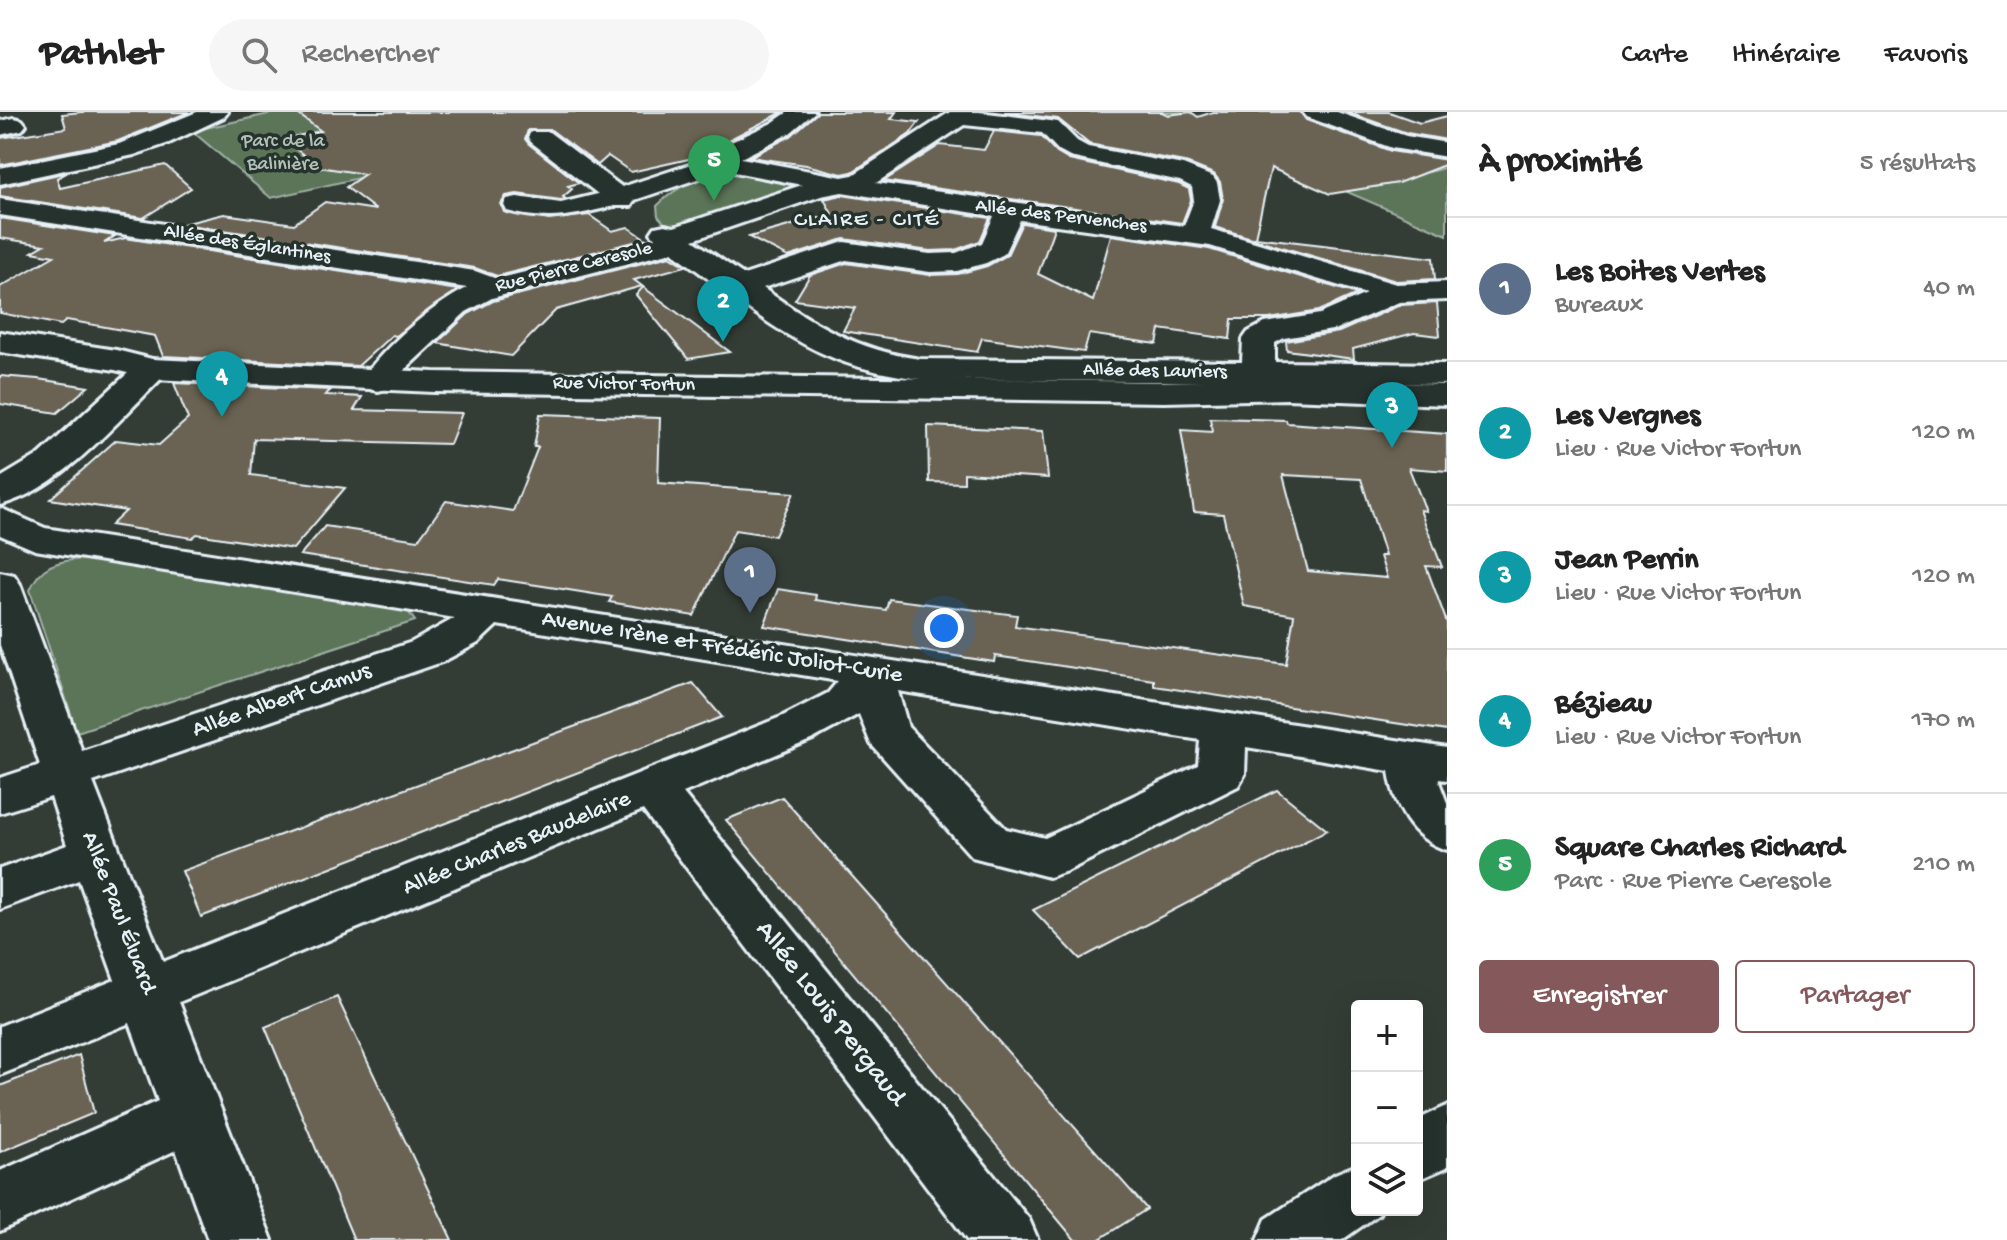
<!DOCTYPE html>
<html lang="fr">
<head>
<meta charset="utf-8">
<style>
	:root { --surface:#fff; --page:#f6f6f6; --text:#222; --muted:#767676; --line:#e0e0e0; --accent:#85585c }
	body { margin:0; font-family:"Gochi Hand",sans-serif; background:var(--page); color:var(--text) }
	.controls { position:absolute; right:24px; bottom:24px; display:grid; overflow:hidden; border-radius:8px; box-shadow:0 8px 32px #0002 }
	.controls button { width:72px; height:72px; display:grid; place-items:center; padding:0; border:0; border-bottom:2px solid var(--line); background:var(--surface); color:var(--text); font:40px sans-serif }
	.you { position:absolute; left:944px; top:516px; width:28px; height:28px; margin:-20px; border:6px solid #fff; border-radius:50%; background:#1a73e8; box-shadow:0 0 0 12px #1a73e833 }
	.badge { display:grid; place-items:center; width:52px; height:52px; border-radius:50%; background:var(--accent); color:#fff; font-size:26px; font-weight:700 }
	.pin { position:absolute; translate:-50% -66px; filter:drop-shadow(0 2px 4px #0008) }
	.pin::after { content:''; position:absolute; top:42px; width:28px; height:24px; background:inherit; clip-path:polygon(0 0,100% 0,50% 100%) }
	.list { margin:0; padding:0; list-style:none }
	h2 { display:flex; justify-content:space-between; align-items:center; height:104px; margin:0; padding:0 32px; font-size:34px }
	h2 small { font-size:26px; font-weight:400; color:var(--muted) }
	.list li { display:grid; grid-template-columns:52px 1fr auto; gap:24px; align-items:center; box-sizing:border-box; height:144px; padding:0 32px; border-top:2px solid var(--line) }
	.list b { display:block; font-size:30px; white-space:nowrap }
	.list p { margin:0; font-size:26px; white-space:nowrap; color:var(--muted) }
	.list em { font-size:26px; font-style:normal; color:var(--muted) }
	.actions { display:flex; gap:16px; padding:24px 32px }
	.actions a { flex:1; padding:18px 0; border:2px solid var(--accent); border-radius:8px; text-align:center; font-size:28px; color:var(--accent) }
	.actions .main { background:var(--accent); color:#fff }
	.icon { flex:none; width:44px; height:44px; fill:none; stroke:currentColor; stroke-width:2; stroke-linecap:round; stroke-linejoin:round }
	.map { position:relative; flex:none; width:1447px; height:1128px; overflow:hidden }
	header { display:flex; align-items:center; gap:48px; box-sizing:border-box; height:112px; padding:0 40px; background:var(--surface); border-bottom:2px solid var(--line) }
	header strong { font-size:38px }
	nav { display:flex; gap:44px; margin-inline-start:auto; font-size:28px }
	.search { width:560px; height:72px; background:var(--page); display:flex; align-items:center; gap:20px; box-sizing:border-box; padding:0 28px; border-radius:44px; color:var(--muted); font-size:30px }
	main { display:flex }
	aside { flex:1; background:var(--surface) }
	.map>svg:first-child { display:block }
	.green { fill:#5c7459; stroke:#a2b2a8; stroke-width:2 }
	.building { fill:#6b6353; stroke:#e8f1f8; stroke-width:2; fill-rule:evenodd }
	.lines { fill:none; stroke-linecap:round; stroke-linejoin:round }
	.street-casing { stroke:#e8f1f8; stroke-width:6 }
	.secondary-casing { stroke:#e8f1f8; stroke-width:6 }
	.street { fill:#26332d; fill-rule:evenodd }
	.secondary { fill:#26332d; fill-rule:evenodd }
	.labels { text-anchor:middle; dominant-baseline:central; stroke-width:7; stroke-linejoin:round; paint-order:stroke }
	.far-park-label { font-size:20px; fill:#b0bfb8; stroke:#26332d }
	.far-street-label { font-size:20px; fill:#e8f1f8; stroke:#26332d }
	.far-neighbourhood-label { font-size:22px; letter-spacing:2px; fill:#e8f1f8; stroke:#26332d }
	.street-label { font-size:24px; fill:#e8f1f8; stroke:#26332d }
	.near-street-label { font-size:28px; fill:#e8f1f8; stroke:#26332d }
</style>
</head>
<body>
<header>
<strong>Pathlet</strong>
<div class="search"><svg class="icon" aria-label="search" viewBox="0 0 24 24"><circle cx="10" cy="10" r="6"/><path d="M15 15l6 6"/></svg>Rechercher</div>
<nav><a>Carte</a><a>Itinéraire</a><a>Favoris</a></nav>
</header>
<main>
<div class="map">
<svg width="1447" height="1128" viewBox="0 0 1447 1128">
	<rect width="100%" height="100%" fill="#343d35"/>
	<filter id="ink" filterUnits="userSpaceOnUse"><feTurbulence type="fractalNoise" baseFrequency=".0125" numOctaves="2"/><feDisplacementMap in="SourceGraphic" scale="16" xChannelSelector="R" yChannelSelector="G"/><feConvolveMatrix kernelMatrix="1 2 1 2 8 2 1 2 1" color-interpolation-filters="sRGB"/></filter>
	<g filter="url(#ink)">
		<g class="green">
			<path d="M278 0H648L271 86 192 19Z"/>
			<path d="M1162 0H1184L1339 64 1376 75 1447 55V123Z"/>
			<path d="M734 57 804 68 802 75 684 115H668L658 104 657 94C676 74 706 60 734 57Z"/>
			<path d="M82 447 407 498 415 509 77 620 30 478C40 453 57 449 82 447Z"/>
		</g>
		<g class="building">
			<path d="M81 0H189L118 29 0 53V26L66 16 62 2Z"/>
			<path d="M295 0H783L726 29 711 42 631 60 608 44 598 53 551 18H528L525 27 529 32 579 71 568 74 572 77 563 85 566 87 561 88 517 82 506 84 501 92 504 100 549 108 589 103 612 119 628 115 646 127 497 164 475 156 183 112 224 102 294 112 325 90 376 98 346 75 365 62 319 55 283 27 321 19Z"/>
			<path d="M818 0H896L891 7 919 10 910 22 852 60 842 62 806 53 750 45 791 24Z"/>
			<path d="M1004 0H1162L1168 3 1191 0 1198 5 1213 0H1300L1306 8 1391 39 1447 48V52L1398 71 1330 82 1271 56 1255 125 1433 146 1435 167 1396 169 1215 115 1223 87 1220 70 1214 62 1184 50 1089 32 1058 7Z"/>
			<path d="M1346 0H1389L1420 11 1447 4V28L1407 21Z"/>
			<path d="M994 19 1041 24 1057 41 1069 48 1179 72 1189 77 1191 88 1182 111 884 69 940 33 984 38Z"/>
			<path d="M165 53 191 76 143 106 0 84V75L68 60 57 66 60 76Z"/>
			<path d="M842 83 990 106 980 129 955 138 930 139 844 127 788 145 749 125 832 102 824 87Z"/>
			<path d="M0 106 115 124 104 131 125 126 458 178 396 224 392 223 358 254 163 244 155 224 67 208 61 213 0 201V175L54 144 32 140 44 133 0 126Z"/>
			<path d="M1022 111 1054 116 1038 162 1093 189 1111 123 1209 137 1357 182 1319 199 1269 207H1232L1230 227 1160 217 1157 232 1089 222 1084 240 982 226 977 240 843 219 855 196 795 188 810 163 846 151 930 163 958 162 987 154 1007 143Z"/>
			<path d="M670 144 686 154 634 168 642 174 556 198 511 244 437 231 468 202 493 189Z"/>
			<path d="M643 175 730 240 688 247 636 183Z"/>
			<path d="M1437 191 1440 224 1414 221 1353 237 1354 247 1287 238 1286 229 1339 220 1400 193Z"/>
			<path d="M0 264 38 267 88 275 57 301 0 292Z"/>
			<path d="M174 271 331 278 325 283 362 285 354 298 462 301 450 332 254 327 251 363 345 376 293 437 197 422 192 426 111 413 126 399 50 387 116 328 159 333 188 307Z"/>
			<path d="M540 302 660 306 658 371 794 381 775 424 735 418 694 504 609 490 612 485 556 476 498 467 494 473 300 443 325 414 418 428 446 389 513 399 538 335H534Z"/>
			<path d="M1210 306 1286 308 1287 311 1447 322V359L1409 356 1426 399 1420 398 1442 455 1426 454 1447 511V619L1154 574V568L995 544 994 550 764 514 778 477 816 483 815 488 886 498 889 487 1017 503 1015 514 1286 552 1294 503 1244 494 1223 402 1194 400 1181 318 1212 320ZM1283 363 1361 367 1385 444H1380L1387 466 1308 459Z"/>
			<path d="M928 314 1043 319 1048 366 964 361V371L929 370Z"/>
			<path d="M693 571 722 605 201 805 182 759Z"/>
			<path d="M1277 678 1327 718 1080 847 1033 798Z"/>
			<path d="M782 685 1147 1097 1098 1128H1075L726 708Z"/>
			<path d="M337 885 452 1128H354L265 915Z"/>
			<path d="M79 943 94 1001 0 1040V974Z"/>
		</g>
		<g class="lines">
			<g class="street-casing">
				<g id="street">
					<path d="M197 0H228L224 5 169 31 134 43 0 72V56L119 32Z"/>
					<path d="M788 0H815L790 21 741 46 842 65 853 63 950 0H979L1058 10 1077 29 1088 35 1183 53 1213 65 1217 71 1220 88 1211 117 1396 172 1447 170V188L1399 190 1338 217 1284 226 1275 231V250L1447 252V272L920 267C892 263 863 258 836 247 777 224 724 177 672 140L492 186 466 200 398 264 390 276 378 279 366 276 361 269C384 234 430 195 467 176L0 103V87L475 159 497 167 650 129 655 126 651 121 655 115 665 113 674 115 802 73 724 58 635 88 631 94H614C572 104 551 110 507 99L504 93 507 87 517 85 561 91 598 82 531 30 528 25 531 20H549L622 75 713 45 727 32 772 11ZM964 13 1042 21 1059 39 1070 45 1180 69 1192 75 1194 88 1184 114 876 71ZM842 80 994 104 982 131 956 141 930 142 844 130 744 163 693 128 821 84ZM1020 108 1210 134 1366 182 1320 202 1265 211 1248 220 1243 227 1242 250 920 247C859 239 813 212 763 176L846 148 930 160 957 159 986 151 1004 142Z"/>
					<path d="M1303 0H1337L1406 24 1447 31V45L1392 36 1307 5Z"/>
					<path d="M14 6 22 8 26 13 22 18 0 23V9Z"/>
					<path d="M152 247 164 250 168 257 164 264C119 307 61 378 0 393V366L40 342 140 250Z"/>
					<path d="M0 396 45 416 1447 636V668L1438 667 1447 691V738C1411 727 1394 694 1389 659L1246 635 1245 662 1238 674 1067 759 1049 765 972 745 871 632 859 602 813 627 683 681 1029 1107 1038 1128H967L643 698 179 890 272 1128H208L176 1038 0 1119V1059L158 989 130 911 0 963V914L115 868 79 768 0 797V757L67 733 51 685 0 701V666L40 653 0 533V460L14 463 20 472 82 639 412 530 455 506 35 438 0 423ZM497 513 838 569 828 581 781 605 163 850 93 670 442 550 478 531ZM898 579 1200 628 1198 653 1045 726 1006 717 908 615Z"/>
					<path d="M1447 994V1055L1417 1068V1008Z"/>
					<path d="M1357 1053V1098H1381L1379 1102 1342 1128H1257L1266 1107 1335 1062Z"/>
				</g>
			</g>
			<g class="secondary-casing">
				<path id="secondary" d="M0 220 116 238 152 247 434 260 1164 270 1287 267 1447 273V293L1287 287 1164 290 434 280 152 267 115 258 0 240Z"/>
			</g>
			<use href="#street" class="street"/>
			<use href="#secondary" class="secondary"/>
		</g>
	</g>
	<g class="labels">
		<g class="far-park-label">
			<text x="283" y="30">Parc de la<tspan x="283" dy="23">Balinière</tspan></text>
		</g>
		<g class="far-street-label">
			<text transform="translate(1061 105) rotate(7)">Allée des Pervenches</text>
			<text transform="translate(247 133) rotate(9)">Allée des Églantines</text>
			<text transform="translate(574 156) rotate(-14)">Rue Pierre Ceresole</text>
			<text transform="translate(1155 260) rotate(1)">Allée des Lauriers</text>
			<text transform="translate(624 273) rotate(1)">Rue Victor Fortun</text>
		</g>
		<g class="far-neighbourhood-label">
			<text x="867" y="109">CLAIRE - CITÉ</text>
		</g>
		<g class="street-label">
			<text transform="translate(722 536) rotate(9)">Avenue Irène et Frédéric Joliot-Curie</text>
			<text transform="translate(282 589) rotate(-19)">Allée Albert Camus</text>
			<text transform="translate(517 732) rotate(-22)">Allée Charles Baudelaire</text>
			<text transform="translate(118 801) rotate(69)">Allée Paul Éluard</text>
		</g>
		<g class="near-street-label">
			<text transform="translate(830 902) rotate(52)">Allée Louis Pergaud</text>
		</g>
	</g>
</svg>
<div class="controls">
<button>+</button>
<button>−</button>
<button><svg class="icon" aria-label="layers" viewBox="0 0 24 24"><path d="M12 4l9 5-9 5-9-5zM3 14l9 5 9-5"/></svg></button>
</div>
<div class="you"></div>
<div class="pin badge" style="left:750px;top:501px;background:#5c6f8a">1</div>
<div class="pin badge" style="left:723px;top:230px;background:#0f9aa8">2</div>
<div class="pin badge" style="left:1392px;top:336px;background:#0f9aa8">3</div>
<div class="pin badge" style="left:222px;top:305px;background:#0f9aa8">4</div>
<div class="pin badge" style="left:714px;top:89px;background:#2e9e5b">5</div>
</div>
<aside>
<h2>À proximité<small>5 résultats</small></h2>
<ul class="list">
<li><span class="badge" style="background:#5c6f8a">1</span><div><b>Les Boites Vertes</b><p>Bureaux</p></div><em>40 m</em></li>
<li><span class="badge" style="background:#0f9aa8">2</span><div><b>Les Vergnes</b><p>Lieu · Rue Victor Fortun</p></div><em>120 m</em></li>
<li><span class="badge" style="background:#0f9aa8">3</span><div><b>Jean Perrin</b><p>Lieu · Rue Victor Fortun</p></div><em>120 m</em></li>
<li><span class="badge" style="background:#0f9aa8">4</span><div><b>Bézieau</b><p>Lieu · Rue Victor Fortun</p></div><em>170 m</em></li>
<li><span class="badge" style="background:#2e9e5b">5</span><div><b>Square Charles Richard</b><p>Parc · Rue Pierre Ceresole</p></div><em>210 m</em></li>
</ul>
<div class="actions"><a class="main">Enregistrer</a><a>Partager</a></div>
</aside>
</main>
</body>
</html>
